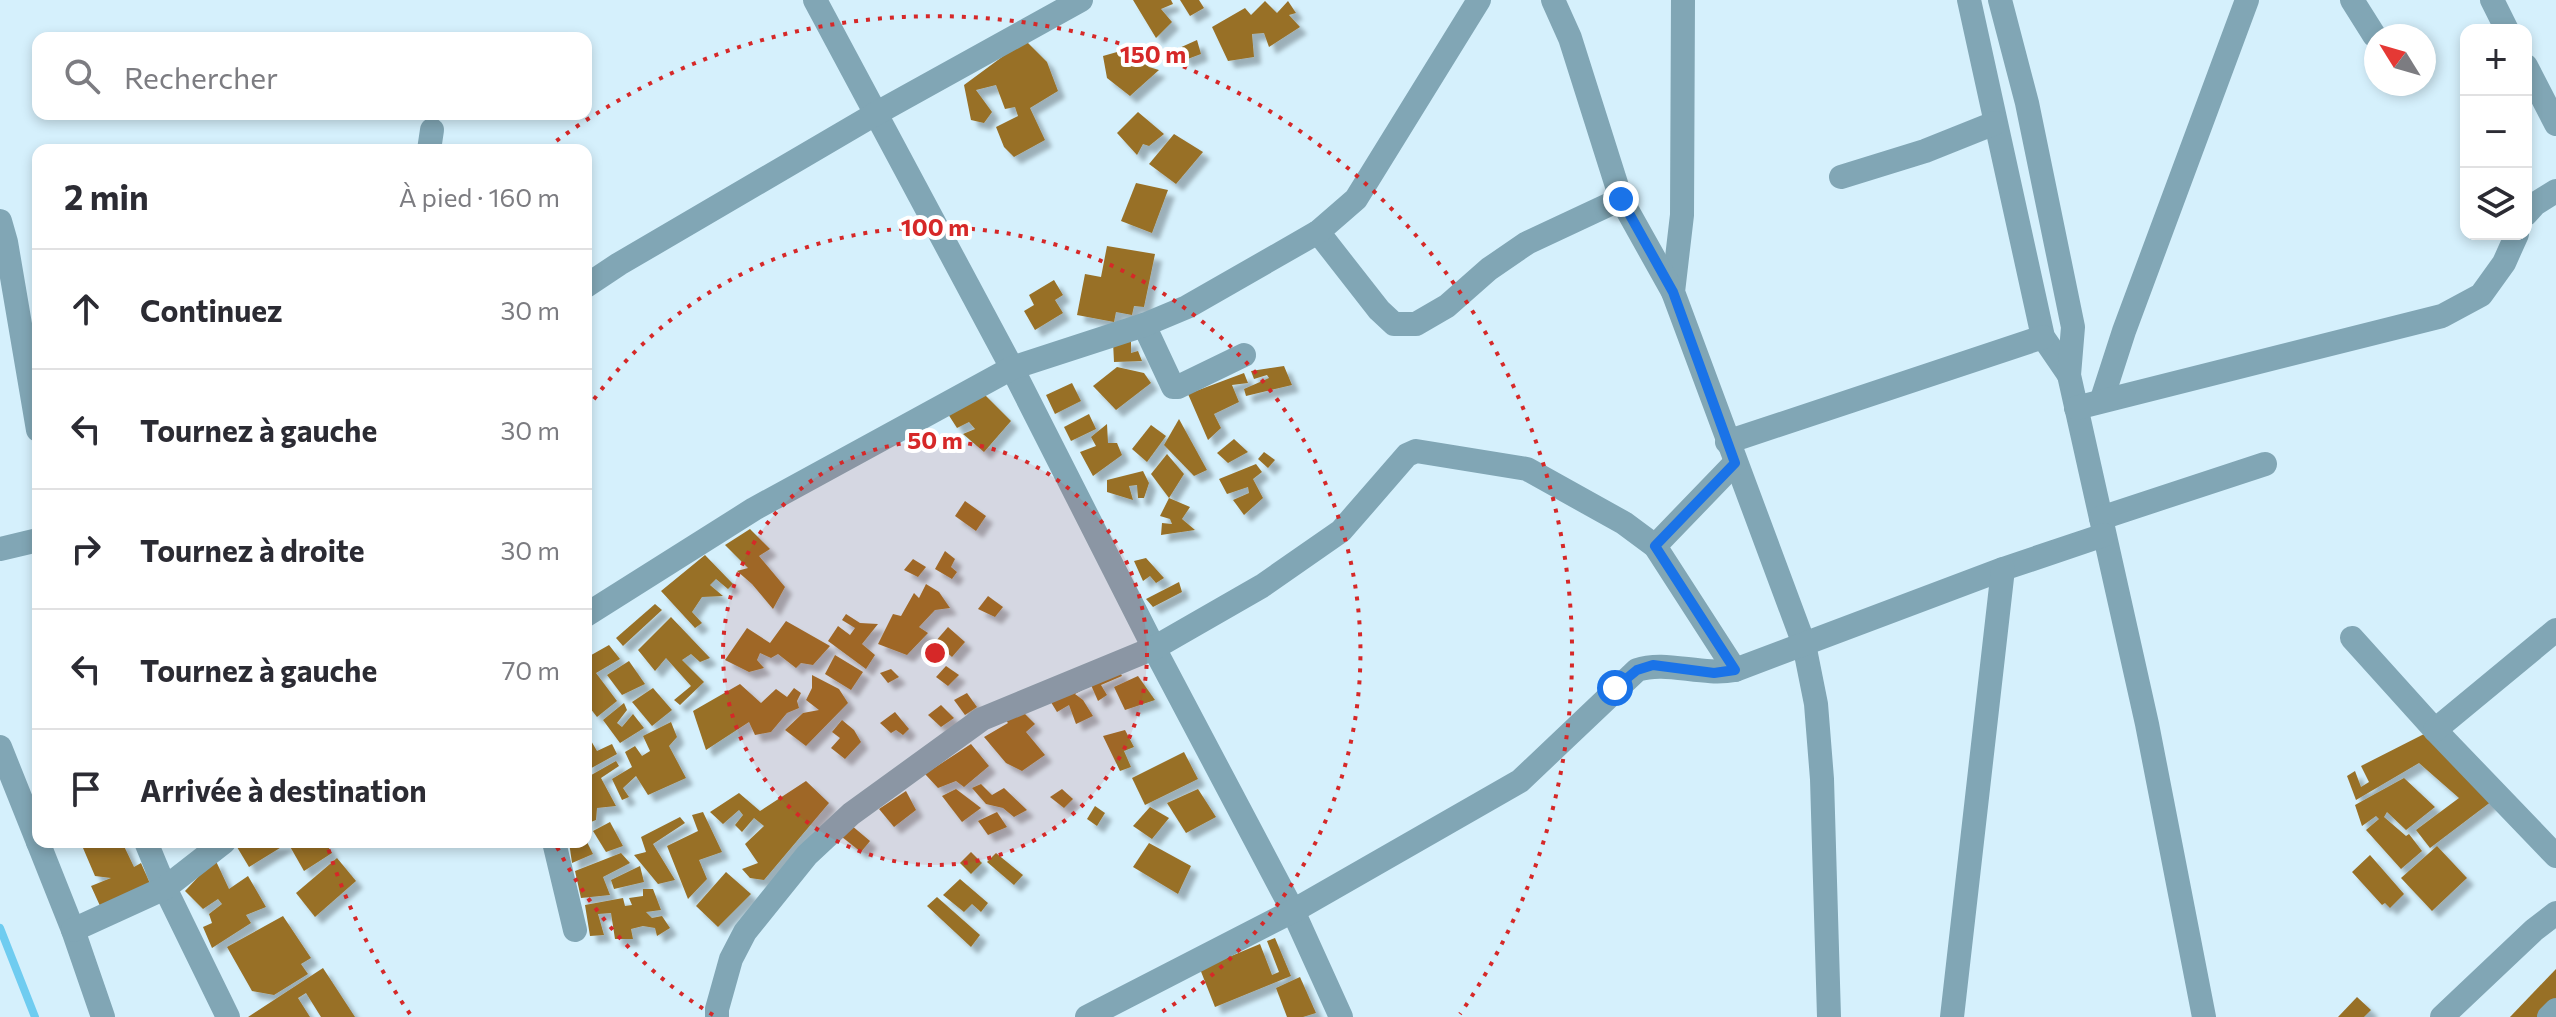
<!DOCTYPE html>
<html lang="fr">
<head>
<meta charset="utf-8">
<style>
	:root { --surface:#fff; --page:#f2f2f3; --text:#2b2b33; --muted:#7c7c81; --line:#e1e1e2 }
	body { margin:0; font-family:Commissioner,sans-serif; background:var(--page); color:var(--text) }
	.controls { position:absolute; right:24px; top:24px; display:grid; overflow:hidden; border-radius:16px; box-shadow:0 4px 12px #0003 }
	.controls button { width:72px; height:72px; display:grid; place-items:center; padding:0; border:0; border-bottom:2px solid var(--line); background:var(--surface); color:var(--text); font:40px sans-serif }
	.compass { position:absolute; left:2364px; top:24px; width:72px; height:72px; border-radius:50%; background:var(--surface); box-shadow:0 4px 12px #0003; rotate:307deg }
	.stop { position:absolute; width:24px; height:24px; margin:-18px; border:6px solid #1a73e8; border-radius:50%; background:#fff }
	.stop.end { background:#1a73e8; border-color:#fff; box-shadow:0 2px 8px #0008 }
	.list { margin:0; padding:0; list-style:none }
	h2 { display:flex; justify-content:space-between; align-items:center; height:104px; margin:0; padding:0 32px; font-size:34px }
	h2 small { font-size:26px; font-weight:400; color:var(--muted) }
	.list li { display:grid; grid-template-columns:52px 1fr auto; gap:24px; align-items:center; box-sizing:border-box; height:120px; padding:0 32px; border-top:2px solid var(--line) }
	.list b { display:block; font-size:30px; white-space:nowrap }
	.list em { font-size:26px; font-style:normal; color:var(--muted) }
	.icon { flex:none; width:44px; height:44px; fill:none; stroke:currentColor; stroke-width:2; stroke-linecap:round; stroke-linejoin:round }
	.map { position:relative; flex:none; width:2556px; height:1017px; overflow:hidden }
	.search { position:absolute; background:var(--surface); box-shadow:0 4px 12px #0003; left:32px; top:32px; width:560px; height:88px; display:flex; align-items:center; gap:20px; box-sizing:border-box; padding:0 28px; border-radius:16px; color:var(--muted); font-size:30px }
	.panel { position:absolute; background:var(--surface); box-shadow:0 4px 12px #0003; left:32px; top:144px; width:560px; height:704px; border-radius:16px }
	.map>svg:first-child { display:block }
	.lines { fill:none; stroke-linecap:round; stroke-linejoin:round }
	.stream { stroke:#6fccf0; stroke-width:8 }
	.building { fill:#987027; filter:url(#shadow) }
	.minor { stroke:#81a6b5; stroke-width:24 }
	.route { stroke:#1a73e8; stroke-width:10 }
	.ring { fill:none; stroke:#d62828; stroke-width:4; stroke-dasharray:4 8 }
	.centre { fill:#d62828; stroke:#fff; stroke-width:4 }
	.ring-label { font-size:24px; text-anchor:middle; font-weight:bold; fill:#d62828; stroke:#fff; stroke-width:8; stroke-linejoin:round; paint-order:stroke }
</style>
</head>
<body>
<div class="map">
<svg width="2556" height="1017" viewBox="0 0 2556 1017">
	<defs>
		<filter id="shadow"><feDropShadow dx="7" dy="7" stdDeviation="2" flood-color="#0004"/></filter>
	</defs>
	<rect width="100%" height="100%" fill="#d5f0fc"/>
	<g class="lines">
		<path class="stream" d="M0 928 35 1017"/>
	</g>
	<g class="building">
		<path d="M1133 0H1171L1173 4 1161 9 1172 22 1156 38Z"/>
		<path d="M1180 0H1199L1204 8 1190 16Z"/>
		<path d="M1265 1 1277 13 1288 1 1296 13 1289 15 1300 27 1269 47 1264 33 1252 34 1254 57 1228 61 1212 27 1245 8 1251 15Z"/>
		<path d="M1025 40 1047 62 1058 91 1030 108 1045 140 1014 157 1004 147 996 127 1018 116 1015 107 1005 109 996 85 976 90 992 112 984 123 971 120 964 85Z"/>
		<path d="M1197 40 1201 54 1185 60 1177 49Z"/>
		<path d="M1131 48 1149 67 1159 70 1130 96 1107 78 1103 56Z"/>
		<path d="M1138 112 1164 134 1149 146 1143 144 1137 155 1117 133Z"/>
		<path d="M1174 134 1203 152 1176 184 1149 164Z"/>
		<path d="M1136 183 1168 190 1152 233 1121 221Z"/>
		<path d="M1107 246 1155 254 1144 307 1134 306 1132 315 1116 312 1114 322 1077 315 1085 274 1101 277Z"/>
		<path d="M1054 280 1063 295 1055 300 1063 313 1035 330 1024 311 1034 305 1029 295Z"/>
		<path d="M1131 338V353L1138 351 1142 361 1114 362 1113 342Z"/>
		<path d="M1284 366 1292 385 1246 396 1244 389 1269 378 1267 375 1254 379 1251 371Z"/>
		<path d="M1117 367 1144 373 1151 383 1116 410 1093 386Z"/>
		<path d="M1244 373 1248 383 1232 385 1239 402 1214 414 1221 428 1208 440 1188 394Z"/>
		<path d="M1072 383 1081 401 1055 414 1046 395Z"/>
		<path d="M981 391 1011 421 984 452 963 434 975 429 969 422 957 428 948 414Z"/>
		<path d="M1089 414 1096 429 1071 441 1064 427Z"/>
		<path d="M1179 419 1207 470 1194 476 1164 445Z"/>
		<path d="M1107 424 1108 443H1117L1122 455 1093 476 1080 452 1096 446 1091 437Z"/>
		<path d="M1151 425 1166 436 1147 462 1132 449Z"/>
		<path d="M1234 439 1248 452 1228 463 1217 453Z"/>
		<path d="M1264 452 1275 460 1268 468 1258 459Z"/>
		<path d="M1167 454 1184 474 1169 498 1151 474Z"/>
		<path d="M1256 464 1262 472 1253 479 1263 498 1244 515 1233 500 1249 493 1248 487 1227 494 1219 479Z"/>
		<path d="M1143 471 1149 483 1144 498H1138L1137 485 1129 486 1133 500 1107 492V480Z"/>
		<path d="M1169 498 1190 507 1182 519 1195 530 1161 535 1162 523 1172 524 1170 519 1160 516Z"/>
		<path d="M965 501 986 516 976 531 955 516Z"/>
		<path d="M750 529 770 549 759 556 785 587 773 609 752 584 737 571 748 568 725 545Z"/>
		<path d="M945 551 955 559 951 567 957 572 952 579 935 569Z"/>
		<path d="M705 555 733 584 728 589 716 579 710 585 723 596 702 597 692 612 702 623 695 628 661 591Z"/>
		<path d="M1146 558 1164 578 1156 583 1150 576 1143 581 1134 561Z"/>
		<path d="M913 559 926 567 918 577 904 570Z"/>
		<path d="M1179 582 1182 592 1153 607 1146 599Z"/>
		<path d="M926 584 939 592 950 608 935 610 919 627 928 633 907 655 878 644 893 614 901 616 914 593 919 598Z"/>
		<path d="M988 596 1003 607 995 617 978 609Z"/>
		<path d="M655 604 662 610 623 646 616 638Z"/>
		<path d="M846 614 860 623 878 624 862 644 875 655 866 669 828 641 838 626 850 635 855 628 842 620Z"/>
		<path d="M671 617 710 658 700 662 691 654 682 660 704 682 680 705 674 700 691 686 666 658 655 671 638 650Z"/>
		<path d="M786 621 830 646 813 665 801 663 796 668 778 654 771 658 760 653 757 660 764 668 749 672 725 660 747 628 770 643Z"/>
		<path d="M948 627 965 642 952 657 935 642Z"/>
		<path d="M609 645 620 659 596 673 617 701 597 717 586 703V658Z"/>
		<path d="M835 655 863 672 851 690 825 674Z"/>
		<path d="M629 661 645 684 622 695 607 675Z"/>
		<path d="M946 666 959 675 948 686 936 677Z"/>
		<path d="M1118 668 1122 676 1101 685 1107 695 1098 701 1091 685 1075 694 1083 700 1093 716 1076 724 1069 705 1057 712 1049 699Z"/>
		<path d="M891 669 899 677 888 683 880 673Z"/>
		<path d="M812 675 839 689 848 703 806 746 785 730 803 713 819 710 806 700 812 688Z"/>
		<path d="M1138 676 1155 700 1125 710 1114 687Z"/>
		<path d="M740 684 761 703 776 689 787 697 794 688 801 693 797 701 799 708 787 713 771 732 755 735 749 722 706 750 693 711Z"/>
		<path d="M653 688 672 710 652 726 632 702Z"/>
		<path d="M967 693 977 707 965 715 954 700Z"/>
		<path d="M624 703 627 710 617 723 622 727 633 714 644 728 620 743 603 720Z"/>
		<path d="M941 705 954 718 941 727 928 715Z"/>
		<path d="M1018 707 1035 724 1026 732 1045 755 1022 771 1006 763 984 737 1008 723 1002 715Z"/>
		<path d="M895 712 909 729 903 735 896 730 891 733 880 723Z"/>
		<path d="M842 720 854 730 861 742 845 759 831 748 840 738 832 732Z"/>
		<path d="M671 722 677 737 669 746 686 778 648 795 636 776 623 788 629 797 622 800 612 779 632 767 625 752 635 746 642 756 650 751 643 736Z"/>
		<path d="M1125 730 1134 747 1124 751 1131 767 1120 771 1103 736Z"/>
		<path d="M2426 733 2496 798 2430 848 2416 830 2459 798 2419 763 2356 800 2347 776 2355 771 2361 787 2369 782 2361 766Z"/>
		<path d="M590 739 597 751 612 744 617 754 586 771V741Z"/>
		<path d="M971 744 989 766 964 787 956 781 938 788 925 774Z"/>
		<path d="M1184 752 1198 779 1145 805 1132 778Z"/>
		<path d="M616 761 619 766 601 778 616 806 597 808 596 820 586 824V778Z"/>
		<path d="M2404 778 2435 807 2406 830 2387 812 2384 817 2406 836 2409 834 2422 851 2401 869 2366 830 2379 819 2376 816 2362 826 2355 805Z"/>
		<path d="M806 781 829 803 764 880 750 878 742 869 758 863 745 844 764 826 754 818 742 832 735 825 743 815 739 810 723 824 710 812 739 793 760 811Z"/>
		<path d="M981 784 992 795 1004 788 1027 810 1014 817 1003 808 986 804 972 788Z"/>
		<path d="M956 789 981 808 962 822 942 796Z"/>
		<path d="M1062 789 1073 799 1064 808 1050 797Z"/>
		<path d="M1198 789 1216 817 1186 833 1167 803Z"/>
		<path d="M906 791 916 810 894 827 879 809Z"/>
		<path d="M1095 806 1105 813 1097 826 1087 819Z"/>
		<path d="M1150 807 1169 818 1152 839 1133 826Z"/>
		<path d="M703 812 722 852 699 860 707 879 688 899 667 846 698 831 692 815Z"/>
		<path d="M997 812 1007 827 988 835 978 821Z"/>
		<path d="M680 817 685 823 653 844 675 880 658 884 634 855 646 852 641 837Z"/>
		<path d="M610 822 623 846 606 852 593 831Z"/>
		<path d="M851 825 870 841 861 852 842 837Z"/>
		<path d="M96 842H122L134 867 141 863 151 886 101 908 91 886 111 878 95 876 83 848Z"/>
		<path d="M234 842H325L332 853 304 871 288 843 249 867Z"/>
		<path d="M569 842H587L593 854 572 863Z"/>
		<path d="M1149 843 1191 866 1178 894 1133 867Z"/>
		<path d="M2437 846 2467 878 2432 911 2401 878Z"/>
		<path d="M971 852 982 863 971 874 960 863Z"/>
		<path d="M621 853 630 863 603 877 610 895 581 898 575 871Z"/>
		<path d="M996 853 1023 875 1014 885 987 862Z"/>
		<path d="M2370 855 2404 894 2390 908 2385 903 2382 905 2352 872Z"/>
		<path d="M337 858 356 881 315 917 296 893Z"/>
		<path d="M215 859 229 889 248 876 266 907 246 915 251 923 212 948 203 927 212 923 209 914 222 904 218 899 203 909 185 891Z"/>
		<path d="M640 866 644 882 614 889 611 880Z"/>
		<path d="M726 872 751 894 718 927 696 906Z"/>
		<path d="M960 879 988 903 981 912 972 904 964 912 943 895Z"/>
		<path d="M643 889H653L661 910 646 912 652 918 662 916 670 928 657 936 655 928 643 926 631 929 633 939H615L611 913 598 914 604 935 590 936 585 905 623 898 625 906 632 905 629 898 643 896Z"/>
		<path d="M937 897 980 935 971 947 927 906Z"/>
		<path d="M283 916 311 958 301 964 308 974 274 995 252 991 227 947Z"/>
		<path d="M1275 938 1291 976 1215 1007 1200 969 1260 944 1272 975 1279 972 1267 941Z"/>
		<path d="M323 968 355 1017H321L306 993 298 998 310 1017H248Z"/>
		<path d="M2556 969V1017H2510Z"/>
		<path d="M1300 977 1316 1013 1303 1017H1287L1276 988Z"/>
		<path d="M2357 997 2371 1010 2364 1017H2338Z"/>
	</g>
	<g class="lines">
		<g class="minor">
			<path d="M815 0 1012 368 1154 648 1293 911 1341 1017"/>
			<path d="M1553 0 1570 38 1621 199"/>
			<path d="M1683 0 1682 215 1673 292 1804 644 1816 704 1822 779 1829 1017"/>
			<path d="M1969 0 2043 337 2069 375"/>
			<path d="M2000 0 2027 103 2073 327 2069 375 2147 724 2204 1017"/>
			<path d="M2352 0 2374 35"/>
			<path d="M2492 0 2507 30"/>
			<path d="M2526 66 2556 124"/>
			<path d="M429 150 432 130"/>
			<path d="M1841 177 1925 151 1995 123"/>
			<path d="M2526 214 2535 204 2556 191"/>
			<path d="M0 221 6 242 38 430"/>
			<path d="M1318 232 1379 310 1394 324H1416L1447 306 1489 269 1527 243 1621 199 1673 292"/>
			<path d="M586 286 619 264 877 113 1081 0"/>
			<path d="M1144 325 1173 387H1178L1244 355"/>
			<path d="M2102 399 2124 331 2247 0"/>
			<path d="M2076 408 2442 316 2481 295 2504 263 2517 234"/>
			<path d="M1727 442 2043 337"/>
			<path d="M2101 518 2265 464"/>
			<path d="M1655 546 1735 463"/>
			<path d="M0 549 38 540"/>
			<path d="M586 615 754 509 1012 368 1144 325 1187 307 1318 232 1356 199 1479 0"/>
			<path d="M2352 638 2435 730 2556 856"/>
			<path d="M2435 730 2556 630"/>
			<path d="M0 747 38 842"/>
			<path d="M38 842 73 930 103 1017"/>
			<path d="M146 842 165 888 228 1017"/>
			<path d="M554 842 575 930"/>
			<path d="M73 930 165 888 224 842"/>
			<path d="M717 1017V1009L731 959 745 932 807 855 851 814 982 719 1154 648 1262 586 1341 531 1407 455 1416 451 1527 469 1624 523 1655 546 1735 670"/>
			<path d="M1087 1017 1293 911 1520 781 1637 670C1666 660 1700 676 1735 670L2003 569 2104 535"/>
			<path d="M1952 1017 2003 569"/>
			<path d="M2442 1017 2534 930 2556 913"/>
			<path d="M2549 1017 2556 1010"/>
		</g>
	</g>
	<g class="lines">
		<path class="route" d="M1615 688 1637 670 1653 665 1714 673 1735 670 1655 546 1735 463 1673 292 1621 199"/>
	</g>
	<circle cx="935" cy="653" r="212" fill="#d62828" fill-opacity=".12"/>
	<g class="ring">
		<circle cx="935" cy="653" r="212"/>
		<path d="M713 1015A425 425 0 0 1 555 843M587 409A425 425 0 1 1 1157 1015"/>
		<path d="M410 1014A637 637 0 0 1 327 845M547 148A637 637 0 0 1 1460 1014"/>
	</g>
	<circle cx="935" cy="653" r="12" class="centre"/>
	<g class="ring-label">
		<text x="1153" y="63">150 m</text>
		<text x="935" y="236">100 m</text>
		<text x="935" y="449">50 m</text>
	</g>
</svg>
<div class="controls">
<button>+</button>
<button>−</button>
<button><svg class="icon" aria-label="layers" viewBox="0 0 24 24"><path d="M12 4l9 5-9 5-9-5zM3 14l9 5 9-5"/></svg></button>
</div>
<svg class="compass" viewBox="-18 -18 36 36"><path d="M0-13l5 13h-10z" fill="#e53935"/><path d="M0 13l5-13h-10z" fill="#7c7c81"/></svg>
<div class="stop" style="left:1615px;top:688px"></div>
<div class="stop end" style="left:1621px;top:199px"></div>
<div class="search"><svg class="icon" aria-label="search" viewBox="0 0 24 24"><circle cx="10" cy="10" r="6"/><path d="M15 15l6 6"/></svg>Rechercher</div>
<section class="panel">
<h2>2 min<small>À pied · 160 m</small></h2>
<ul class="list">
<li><svg class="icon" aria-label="ahead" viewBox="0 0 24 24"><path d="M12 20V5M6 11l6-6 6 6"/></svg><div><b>Continuez</b></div><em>30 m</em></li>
<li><svg class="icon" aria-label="left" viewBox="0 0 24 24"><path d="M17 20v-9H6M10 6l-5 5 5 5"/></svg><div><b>Tournez à gauche</b></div><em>30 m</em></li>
<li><svg class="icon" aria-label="right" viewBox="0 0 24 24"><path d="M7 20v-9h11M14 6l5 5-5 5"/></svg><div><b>Tournez à droite</b></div><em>30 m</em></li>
<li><svg class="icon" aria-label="left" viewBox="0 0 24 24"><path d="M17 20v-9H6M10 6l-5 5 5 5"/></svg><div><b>Tournez à gauche</b></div><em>70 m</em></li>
<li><svg class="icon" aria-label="arrive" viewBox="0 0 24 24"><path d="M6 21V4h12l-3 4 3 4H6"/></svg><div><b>Arrivée à destination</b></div></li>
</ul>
</section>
</div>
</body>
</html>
